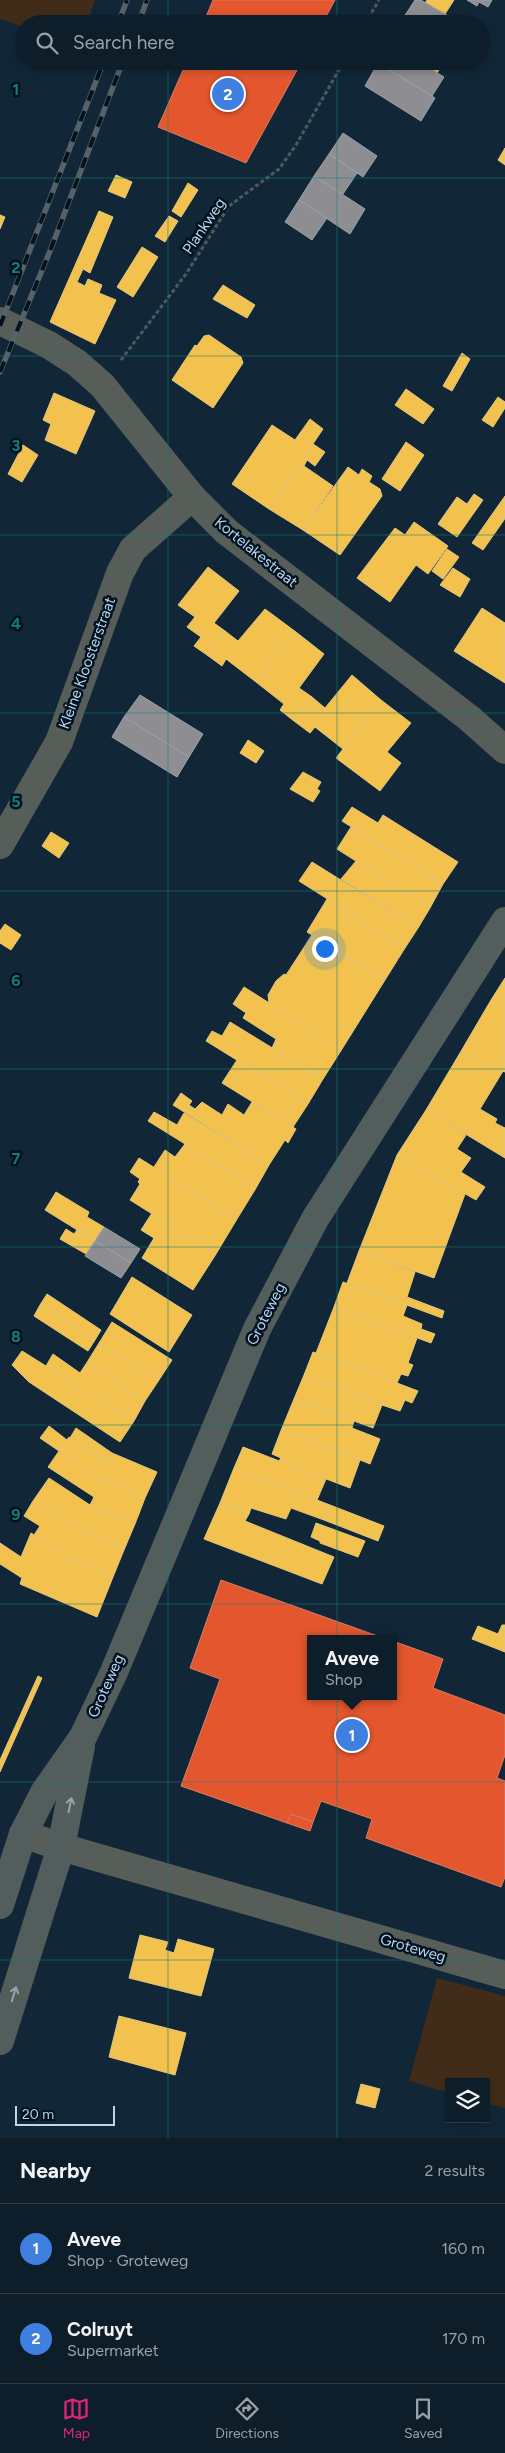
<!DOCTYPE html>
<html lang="en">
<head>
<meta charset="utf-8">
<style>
	:root { --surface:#0d1d29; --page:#1b2a35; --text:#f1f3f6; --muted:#9aa2a8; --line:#2d3b46; --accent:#db2777 }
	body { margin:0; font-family:Figtree,sans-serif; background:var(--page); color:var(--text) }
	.controls { position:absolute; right:15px; bottom:15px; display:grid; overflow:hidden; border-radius:0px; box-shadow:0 2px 8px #0003 }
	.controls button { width:45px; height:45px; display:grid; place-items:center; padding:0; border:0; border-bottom:1px solid var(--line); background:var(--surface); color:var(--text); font:25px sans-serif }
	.scale { position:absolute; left:15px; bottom:12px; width:100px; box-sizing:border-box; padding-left:5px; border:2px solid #bcd6ec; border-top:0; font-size:14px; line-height:18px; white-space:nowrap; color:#bcd6ec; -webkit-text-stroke:4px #011221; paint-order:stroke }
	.you { position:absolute; left:324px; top:948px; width:18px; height:18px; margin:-12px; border:4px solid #fff; border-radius:50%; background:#1a73e8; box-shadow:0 0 0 8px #1a73e833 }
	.badge { display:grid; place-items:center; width:32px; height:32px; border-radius:50%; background:var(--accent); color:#fff; font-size:16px; font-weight:700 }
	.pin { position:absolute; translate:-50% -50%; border:2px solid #fff; box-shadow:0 1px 5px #0006 }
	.popup { position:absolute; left:307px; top:1635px; width:90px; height:65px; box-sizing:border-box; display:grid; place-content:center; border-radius:0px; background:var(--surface); filter:drop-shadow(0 1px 4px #0005); font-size:16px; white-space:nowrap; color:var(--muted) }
	.popup b { font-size:19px; color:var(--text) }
	.popup::after { content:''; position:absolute; left:50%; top:100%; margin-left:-10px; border:10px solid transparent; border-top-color:var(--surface) }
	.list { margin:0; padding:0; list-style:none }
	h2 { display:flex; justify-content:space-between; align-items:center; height:65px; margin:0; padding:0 20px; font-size:21px }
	h2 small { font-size:16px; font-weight:400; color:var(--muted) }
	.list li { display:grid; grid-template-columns:32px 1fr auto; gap:15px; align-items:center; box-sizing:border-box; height:90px; padding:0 20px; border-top:1px solid var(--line) }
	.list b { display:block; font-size:19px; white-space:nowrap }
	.list p { margin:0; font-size:16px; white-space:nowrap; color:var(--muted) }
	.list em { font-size:16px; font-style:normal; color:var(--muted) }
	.icon { flex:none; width:28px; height:28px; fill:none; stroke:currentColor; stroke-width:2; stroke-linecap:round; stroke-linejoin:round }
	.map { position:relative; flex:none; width:505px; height:2138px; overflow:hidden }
	.search { position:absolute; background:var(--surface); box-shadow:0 2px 8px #0003; left:15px; right:15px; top:15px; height:55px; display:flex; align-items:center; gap:12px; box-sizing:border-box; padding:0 18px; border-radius:28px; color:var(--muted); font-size:19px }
	.sheet { height:245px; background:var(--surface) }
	nav { display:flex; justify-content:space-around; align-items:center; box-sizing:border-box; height:70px; border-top:1px solid var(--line); background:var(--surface); font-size:14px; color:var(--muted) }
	nav a { display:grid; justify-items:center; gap:2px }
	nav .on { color:var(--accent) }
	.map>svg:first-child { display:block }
	.green { fill:#402c18 }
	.homes { fill:#f2c14e; stroke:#e2c77d }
	.shops { fill:#e4572e; stroke:#d87d67 }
	.industry { fill:#8d8d92; stroke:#9ba3ad }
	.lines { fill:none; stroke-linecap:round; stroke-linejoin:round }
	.path { stroke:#50595a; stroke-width:3; stroke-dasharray:4 2.5; stroke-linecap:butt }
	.minor { stroke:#575d58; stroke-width:28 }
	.major { stroke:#525d5c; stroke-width:28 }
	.rail-casing { stroke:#576267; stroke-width:5.5 }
	.rail { stroke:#011221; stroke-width:4; stroke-dasharray:11; stroke-linecap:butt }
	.oneway { stroke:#92a6b2 }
	.grid { fill:none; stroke:#187b74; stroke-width:1; stroke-opacity:0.55 }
	.labels { text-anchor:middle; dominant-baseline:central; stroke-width:5; stroke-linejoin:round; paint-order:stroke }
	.street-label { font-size:15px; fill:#bcd6ec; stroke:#011221 }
	.grid-label { font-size:16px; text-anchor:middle; font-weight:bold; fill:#187b74; stroke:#011221; stroke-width:5; stroke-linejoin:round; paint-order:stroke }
</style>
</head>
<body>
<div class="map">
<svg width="505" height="2138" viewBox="0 0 505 2138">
	<rect width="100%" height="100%" fill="#112737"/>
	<g class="green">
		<path d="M0 0H95L87 24H24V27L0 19Z"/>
		<path d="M437 1978 505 1996V2108L486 2103V2082H449V2093L409 2081Z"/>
	</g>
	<g class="homes">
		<path d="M427 0H454L445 14 425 3Z"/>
		<path d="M418 61H445L437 73Z"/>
		<path d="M505 148V165L498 160Z"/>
		<path d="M116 175 132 182 125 198 108 191Z"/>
		<path d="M188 183 198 190 181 217 172 211Z"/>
		<path d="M99 211 113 217 90 273 83 269 77 282 85 286 88 279 102 285 99 293 116 300 95 344 50 322Z"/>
		<path d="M0 215 5 217 0 229Z"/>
		<path d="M169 216 178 221 165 242 155 236Z"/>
		<path d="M142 247 158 257 133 297 117 287Z"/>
		<path d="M223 285 255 305 247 318 213 299Z"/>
		<path d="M209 335 241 357 243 363 213 408 172 380 195 345 197 346 204 336Z"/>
		<path d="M462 353 470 359 452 391 443 386Z"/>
		<path d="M406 389 434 409 423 424 395 405Z"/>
		<path d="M54 393 95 411 76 454 45 440 51 424 43 420Z"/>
		<path d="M498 397 505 402V408L493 427 482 420Z"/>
		<path d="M310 419 323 429 269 509 232 484 272 425 295 440Z"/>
		<path d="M406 442 424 455 400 491 382 479Z"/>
		<path d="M313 444 325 452 315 466 307 460 304 466 333 486 303 530 269 509Z"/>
		<path d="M23 445 38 455 22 482 8 474Z"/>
		<path d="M348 467 359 475 362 469 372 476 369 482 380 489 382 496 340 555 303 530Z"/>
		<path d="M474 494 483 500 457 537 438 524 457 497 467 504Z"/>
		<path d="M505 496V518L504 520 493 513Z"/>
		<path d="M493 513 504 520 483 550 472 543Z"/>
		<path d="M414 522 448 546 428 574 416 565 390 602 357 578 395 528 405 535Z"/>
		<path d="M447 549 459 557 443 579 432 571Z"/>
		<path d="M208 567 239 591 214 623 225 631 207 655 194 646 201 637 187 627 195 617 178 605Z"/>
		<path d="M453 568 470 579 460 597 440 585Z"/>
		<path d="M482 608 505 623V683L454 651Z"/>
		<path d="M265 609 296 632 256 682 226 659 222 666 207 655 225 631 238 641Z"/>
		<path d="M296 632 324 654 299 688 312 697 294 721 280 710 284 704 256 682Z"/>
		<path d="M352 675 381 700 343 749 315 727 310 733 294 721 312 697 325 708Z"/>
		<path d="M381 700 411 723 387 752 401 763 380 791 336 758Z"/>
		<path d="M248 740 264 751 256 763 240 753Z"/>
		<path d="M303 772 321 782 317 789 320 791 313 802 290 789Z"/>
		<path d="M352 807 378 823 383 815 458 862 443 884 342 821Z"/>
		<path d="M351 827 443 884 430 908 337 849Z"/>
		<path d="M51 832 69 843 59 858 42 846Z"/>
		<path d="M356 861 430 908 418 928 341 879Z"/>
		<path d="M312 862 418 928 405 948 299 881Z"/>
		<path d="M327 899 405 948 385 980 307 932Z"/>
		<path d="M5 924 21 935 11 950 0 943V931Z"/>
		<path d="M312 935 385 980 342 1049 269 1003 268 995 276 981 284 974 286 975Z"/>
		<path d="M505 978V1009L491 1000Z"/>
		<path d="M244 987 342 1049 323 1079 272 1048 276 1039 243 1018 246 1013 233 1004Z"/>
		<path d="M491 1000 505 1009V1072L460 1053Z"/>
		<path d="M230 1022 323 1079 308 1104 206 1041 212 1031 222 1036Z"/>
		<path d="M460 1053 503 1071 480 1109 497 1119 495 1123 505 1128V1158L426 1110Z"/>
		<path d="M237 1060 308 1104 293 1127 222 1083Z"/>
		<path d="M181 1093 192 1101 189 1105 195 1109 202 1102 222 1115 228 1104 244 1115 252 1102 296 1129 288 1143 285 1140 269 1165 173 1105Z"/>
		<path d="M426 1110 466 1135 457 1149 471 1158 461 1172 485 1187 476 1200 397 1155Z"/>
		<path d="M154 1112 177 1125 184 1113 269 1165 256 1188 148 1121Z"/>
		<path d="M185 1144 256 1188 237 1219 154 1167 165 1150 175 1157Z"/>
		<path d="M397 1155 465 1194 434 1278 359 1251Z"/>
		<path d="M139 1158 237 1219 216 1254 130 1200 140 1184 138 1182 140 1179 130 1172Z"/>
		<path d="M56 1192 89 1212 87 1217 104 1227 95 1241 45 1210Z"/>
		<path d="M152 1213 216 1254 193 1290 142 1258 154 1238 141 1230Z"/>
		<path d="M66 1229 74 1234 77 1230 95 1241 86 1254 60 1239Z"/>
		<path d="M359 1251 415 1272 407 1297 444 1311 442 1318 347 1283Z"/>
		<path d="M132 1277 192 1315 169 1352 110 1314Z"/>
		<path d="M343 1282 407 1305 403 1316 422 1324 421 1329 435 1334 431 1343 334 1307Z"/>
		<path d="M47 1294 101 1330 95 1340 40 1305Z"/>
		<path d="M40 1305 95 1340 88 1351 34 1316Z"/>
		<path d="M334 1307 417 1338 408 1363 413 1365 408 1376 401 1374 397 1383 316 1353Z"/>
		<path d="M112 1322 172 1360 159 1380 99 1343Z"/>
		<path d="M99 1343 159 1380 145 1401 86 1364Z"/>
		<path d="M22 1351 134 1421 120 1442 29 1382 12 1365Z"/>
		<path d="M313 1352 397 1383 418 1391 412 1403 405 1400 400 1411 382 1405 304 1375Z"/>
		<path d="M53 1354 80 1373 86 1364 145 1401 134 1421 46 1366Z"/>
		<path d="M304 1375 382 1405 373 1428 294 1399Z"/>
		<path d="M294 1399 354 1421 352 1428 380 1439 370 1464 282 1428Z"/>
		<path d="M49 1426 67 1440 59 1451 40 1438Z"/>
		<path d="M76 1428 112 1453 108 1464 70 1438Z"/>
		<path d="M282 1428 360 1460 350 1488 279 1461 281 1458 272 1454Z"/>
		<path d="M69 1437 108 1464 112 1453 157 1472 145 1498 91 1474 59 1451Z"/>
		<path d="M243 1447 326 1479 317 1500 234 1468Z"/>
		<path d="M59 1451 91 1474 145 1498 135 1524 90 1505 94 1497 48 1467Z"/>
		<path d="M234 1468 330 1505 324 1520 291 1508 286 1519 251 1508 249 1514 220 1503Z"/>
		<path d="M49 1478 90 1505 135 1524 124 1550 33 1501Z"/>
		<path d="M33 1501 124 1550 113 1577 68 1557 34 1535 40 1526 24 1516Z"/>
		<path d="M220 1503 249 1514 245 1521 334 1557 322 1584 204 1539Z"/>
		<path d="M330 1505 384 1526 378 1541 324 1520Z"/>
		<path d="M316 1523 365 1541 358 1557 320 1543V1541L311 1537Z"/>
		<path d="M31 1533 68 1557 113 1577 97 1617 20 1584 22 1578 0 1564V1543L21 1557Z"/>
		<path d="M502 1625H505V1652L472 1639 478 1626 498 1634Z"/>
		<path d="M38 1676 42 1678 0 1772V1760Z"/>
		<path d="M140 1935 168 1942 165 1950 174 1953 178 1939 214 1949 201 1996 129 1978Z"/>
		<path d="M119 2016 186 2033 175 2075 109 2057Z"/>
		<path d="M361 2084 380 2089 375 2108 356 2103Z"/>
	</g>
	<g class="shops">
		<path d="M213 0H335L322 24H203Z"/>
		<path d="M187 61H302L246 163 158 127Z"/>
		<path d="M221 1580 386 1639H311V1696H393V1641L443 1659 433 1688 505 1715V1755L497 1778 505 1781V1877L501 1887 366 1838 372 1819 321 1801 313 1822 291 1814 287 1823 181 1786 220 1679 190 1668Z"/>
		<path d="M291 1814 313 1822 310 1831 287 1823Z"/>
	</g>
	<g class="industry">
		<path d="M415 0H421L457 21 455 24H408L402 20Z"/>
		<path d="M467 0H492L488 7 479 2 477 6Z"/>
		<path d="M379 61H418L444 77 432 96 378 63Z"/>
		<path d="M378 63 435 98 421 121 365 86Z"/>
		<path d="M343 133 377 156 363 177 329 154Z"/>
		<path d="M329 154 357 173 343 194 314 176Z"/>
		<path d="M314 176 365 209 350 234 299 200Z"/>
		<path d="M299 200 327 218 312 240 285 222Z"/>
		<path d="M140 695 203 734 189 757 124 717Z"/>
		<path d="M124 717 189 757 177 777 112 737Z"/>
		<path d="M104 1227 140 1249 131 1263 95 1241Z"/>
		<path d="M95 1241 131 1263 121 1278 85 1256Z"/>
	</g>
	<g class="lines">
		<g class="path">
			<path d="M365 24 379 0"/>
			<path d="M121 360 186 274 229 206 279 169 296 145 344 61"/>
		</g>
		<g class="minor">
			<path d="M0 321 49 345 77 363 102 385 192 497 227 532 469 718 505 750"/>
			<path d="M0 845 59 742 120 573 133 549 192 497"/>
			<path d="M23 1834 61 1847 505 1975"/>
		</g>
		<g class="major">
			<path d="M0 1905 23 1834 45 1791 83 1737 114 1672 257 1329 315 1219 505 921"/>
			<path d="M0 2041 61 1847 81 1746"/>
		</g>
		<g class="rail-casing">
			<g id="rail">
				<path d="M118 24 127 0"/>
				<path d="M138 24 147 0"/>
				<path d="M0 326 104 61"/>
				<path d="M0 372 50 251 123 61"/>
			</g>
		</g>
		<use href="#rail" class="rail"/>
	</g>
	<defs><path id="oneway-shaft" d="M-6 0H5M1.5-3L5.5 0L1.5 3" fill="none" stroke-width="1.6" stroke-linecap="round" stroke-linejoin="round" transform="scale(1.25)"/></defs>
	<g class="oneway">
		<use href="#oneway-shaft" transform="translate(70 1805) rotate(-79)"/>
		<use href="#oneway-shaft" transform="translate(14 1994) rotate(-73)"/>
	</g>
	<path class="grid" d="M168 0V24M337 0V24M168 61V2138M337 61V2138M0 178H505M0 356H505M0 535H505M0 713H505M0 891H505M0 1069H505M0 1247H505M0 1425H505M0 1604H505M0 1782H505M0 1960H505"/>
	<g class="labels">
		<g class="street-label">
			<text transform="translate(204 226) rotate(-56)">Plankweg</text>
			<text transform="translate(256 552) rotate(39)">Kortelakestraat</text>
			<text transform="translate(87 663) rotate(-70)">Kleine Kloosterstraat</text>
			<text transform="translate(266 1314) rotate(-63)">Groteweg</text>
			<text transform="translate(106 1686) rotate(-66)">Groteweg</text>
			<text transform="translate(413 1948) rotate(16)">Groteweg</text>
		</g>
	</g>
	<g class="grid-label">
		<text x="16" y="95">1</text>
		<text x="16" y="273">2</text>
		<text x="16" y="451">3</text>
		<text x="16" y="629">4</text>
		<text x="16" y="807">5</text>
		<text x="16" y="986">6</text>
		<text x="16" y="1164">7</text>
		<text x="16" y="1342">8</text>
		<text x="16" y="1520">9</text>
	</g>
</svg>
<div class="controls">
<button><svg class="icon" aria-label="layers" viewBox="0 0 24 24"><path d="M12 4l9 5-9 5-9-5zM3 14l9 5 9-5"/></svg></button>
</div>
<div class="scale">20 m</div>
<div class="you"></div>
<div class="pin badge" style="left:352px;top:1735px;background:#3f7fe0">1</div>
<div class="popup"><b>Aveve</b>Shop</div>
<div class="pin badge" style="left:228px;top:94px;background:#3f7fe0">2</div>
<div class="search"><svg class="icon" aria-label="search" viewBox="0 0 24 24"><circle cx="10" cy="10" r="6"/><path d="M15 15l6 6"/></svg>Search here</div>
</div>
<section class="sheet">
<h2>Nearby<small>2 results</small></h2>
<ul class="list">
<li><span class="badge" style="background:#3f7fe0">1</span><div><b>Aveve</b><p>Shop · Groteweg</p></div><em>160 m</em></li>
<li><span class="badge" style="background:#3f7fe0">2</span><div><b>Colruyt</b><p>Supermarket</p></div><em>170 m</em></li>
</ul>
</section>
<nav>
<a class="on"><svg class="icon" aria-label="map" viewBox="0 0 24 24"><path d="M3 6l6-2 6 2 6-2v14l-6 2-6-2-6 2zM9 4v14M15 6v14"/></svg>Map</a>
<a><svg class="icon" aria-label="directions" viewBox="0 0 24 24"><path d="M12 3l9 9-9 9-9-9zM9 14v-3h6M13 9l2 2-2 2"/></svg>Directions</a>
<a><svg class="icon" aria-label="saved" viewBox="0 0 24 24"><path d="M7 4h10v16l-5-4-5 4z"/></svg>Saved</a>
</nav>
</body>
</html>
